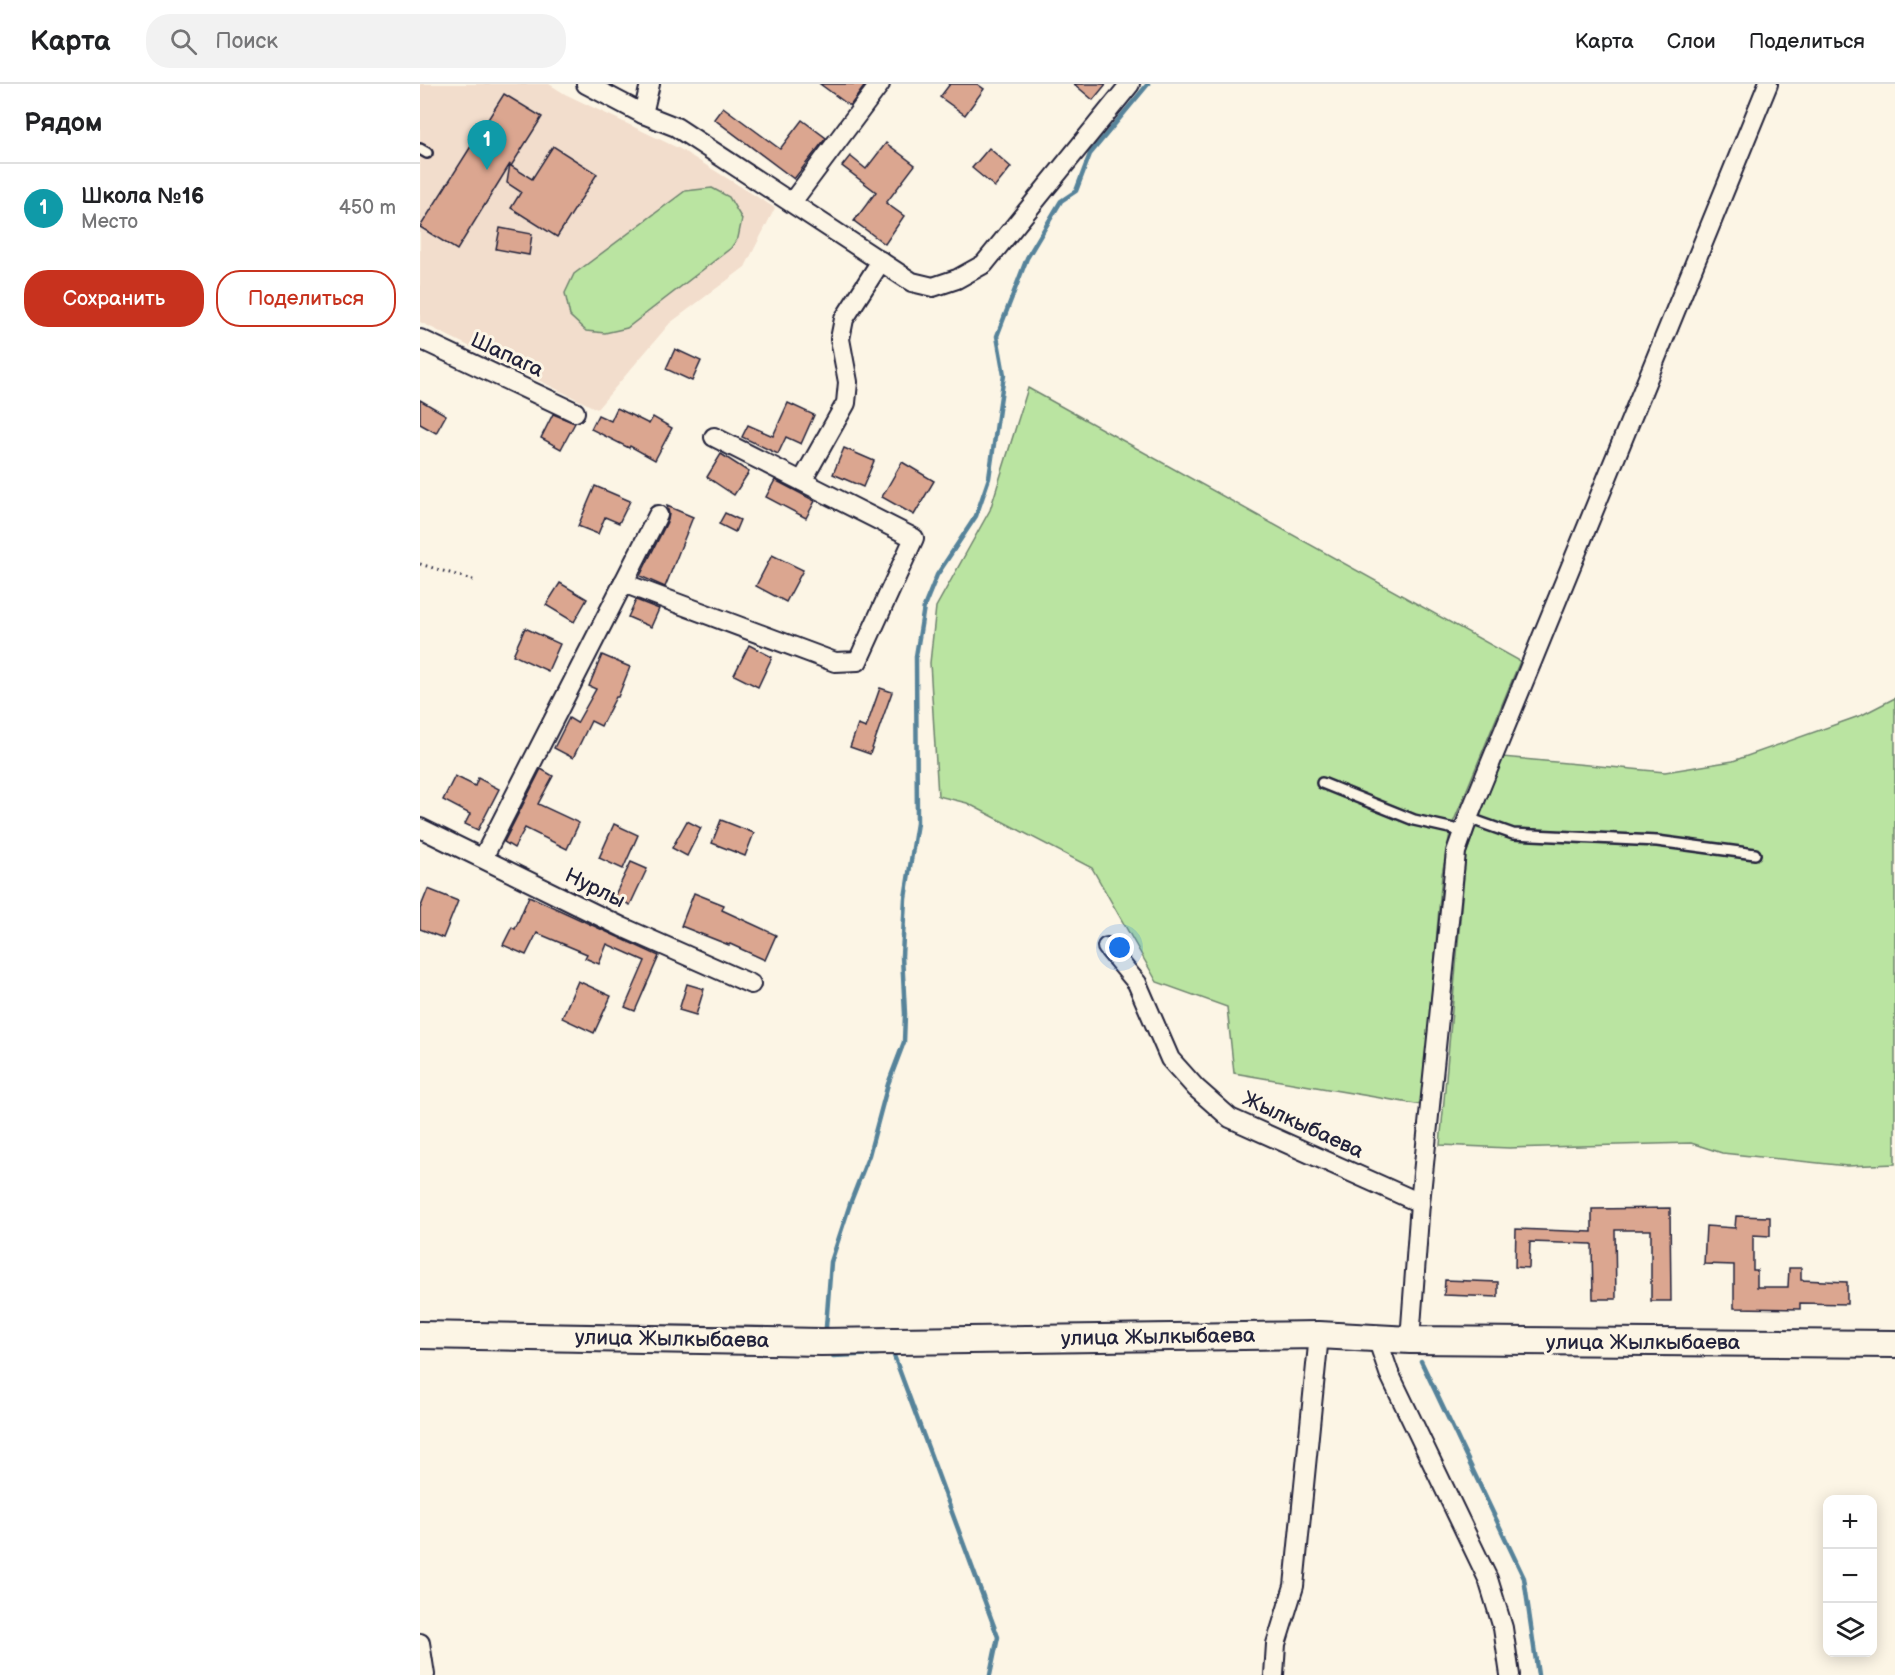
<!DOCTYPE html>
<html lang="ru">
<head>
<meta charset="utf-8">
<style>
	:root { --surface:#fff; --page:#f2f2f2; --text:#202124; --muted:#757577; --line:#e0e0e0; --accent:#c8321e }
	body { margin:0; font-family:"Balsamiq Sans",sans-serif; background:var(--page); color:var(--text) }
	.controls { position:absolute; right:18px; bottom:18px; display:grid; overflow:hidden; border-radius:12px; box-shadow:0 3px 15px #0003 }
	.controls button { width:54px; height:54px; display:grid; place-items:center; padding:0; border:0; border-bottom:2px solid var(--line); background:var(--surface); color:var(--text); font:30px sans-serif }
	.you { position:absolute; left:700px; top:864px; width:21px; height:21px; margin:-15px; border:4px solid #fff; border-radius:50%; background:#1a73e8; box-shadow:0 0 0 9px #1a73e833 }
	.badge { display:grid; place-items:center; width:39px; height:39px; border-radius:50%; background:var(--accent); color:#fff; font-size:20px; font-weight:700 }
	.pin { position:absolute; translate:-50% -50px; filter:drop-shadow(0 2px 3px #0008) }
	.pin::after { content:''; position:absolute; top:32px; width:21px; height:18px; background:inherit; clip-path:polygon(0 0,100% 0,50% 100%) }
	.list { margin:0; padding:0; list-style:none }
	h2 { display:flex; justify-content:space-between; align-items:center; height:78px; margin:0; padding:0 24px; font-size:26px }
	h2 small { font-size:20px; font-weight:400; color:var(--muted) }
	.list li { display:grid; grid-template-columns:39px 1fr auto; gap:18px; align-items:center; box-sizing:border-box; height:90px; padding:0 24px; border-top:2px solid var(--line) }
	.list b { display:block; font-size:22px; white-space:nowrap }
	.list p { margin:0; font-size:20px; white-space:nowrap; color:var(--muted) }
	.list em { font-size:20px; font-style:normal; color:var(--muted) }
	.actions { display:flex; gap:12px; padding:18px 24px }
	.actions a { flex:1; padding:14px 0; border:2px solid var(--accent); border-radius:24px; text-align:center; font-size:21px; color:var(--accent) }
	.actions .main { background:var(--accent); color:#fff }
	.icon { flex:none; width:33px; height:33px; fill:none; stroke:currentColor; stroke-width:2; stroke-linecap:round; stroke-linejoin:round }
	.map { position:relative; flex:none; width:1475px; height:1591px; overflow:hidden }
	header { display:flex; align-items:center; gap:36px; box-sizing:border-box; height:84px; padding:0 30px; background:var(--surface); border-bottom:2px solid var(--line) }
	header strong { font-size:28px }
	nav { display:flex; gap:33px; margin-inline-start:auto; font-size:21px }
	.search { width:420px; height:54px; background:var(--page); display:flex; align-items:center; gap:15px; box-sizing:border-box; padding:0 21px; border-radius:24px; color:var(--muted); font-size:22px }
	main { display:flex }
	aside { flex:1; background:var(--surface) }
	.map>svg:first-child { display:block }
	.built { fill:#f2ddcc }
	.green { fill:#bae4a1; stroke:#6e836e; stroke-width:1.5 }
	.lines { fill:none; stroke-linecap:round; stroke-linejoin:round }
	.stream { stroke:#57839a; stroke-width:4.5 }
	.building { fill:#dba690; stroke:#22223b; stroke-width:1.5 }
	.lane-casing { stroke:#22223b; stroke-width:14 }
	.street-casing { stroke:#22223b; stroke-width:22 }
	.secondary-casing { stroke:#22223b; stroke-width:30 }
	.path { stroke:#22223b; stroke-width:3; stroke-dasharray:1.5 4.5; stroke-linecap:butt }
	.lane { stroke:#fcf5e5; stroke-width:9 }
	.street { stroke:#fcf5e5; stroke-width:18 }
	.secondary { stroke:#fcf5e5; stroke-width:26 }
	.labels { text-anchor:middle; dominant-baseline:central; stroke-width:6; stroke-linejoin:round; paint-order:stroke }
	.street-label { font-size:21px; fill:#22223b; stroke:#fcf5e5 }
</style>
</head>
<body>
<header>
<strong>Карта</strong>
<div class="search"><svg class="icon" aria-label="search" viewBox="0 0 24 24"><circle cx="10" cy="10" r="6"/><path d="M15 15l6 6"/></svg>Поиск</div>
<nav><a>Карта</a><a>Слои</a><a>Поделиться</a></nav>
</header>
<main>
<aside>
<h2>Рядом<small></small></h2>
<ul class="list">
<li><span class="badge" style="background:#0f9aa8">1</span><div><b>Школа №16</b><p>Место</p></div><em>450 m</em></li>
</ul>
<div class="actions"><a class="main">Сохранить</a><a>Поделиться</a></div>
</aside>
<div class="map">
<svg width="1475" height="1591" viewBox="0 0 1475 1591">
	<rect width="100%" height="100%" fill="#fcf5e5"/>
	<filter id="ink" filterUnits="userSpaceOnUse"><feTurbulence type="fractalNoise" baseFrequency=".0167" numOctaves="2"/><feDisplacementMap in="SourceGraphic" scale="12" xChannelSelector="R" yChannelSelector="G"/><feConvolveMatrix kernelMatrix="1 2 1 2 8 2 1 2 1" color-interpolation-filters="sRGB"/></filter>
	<g filter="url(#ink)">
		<path class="built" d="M0 0H129L145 10 260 65 355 124 325 183 250 239 177 325 0 238Z"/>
		<g class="green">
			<path d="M292 104 309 113 322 135 318 154 311 164 207 244 185 249 166 247 150 232 145 209 154 190 265 107Z"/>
			<path d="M608 304 1100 577 1031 744 1022 790 1002 1021 814 989 807 923 737 898 672 784 547 719 518 712 510 579 516 523 570 426Z"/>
			<path d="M1475 614V1080L1427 1082 1302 1069 1271 1059 1089 1064 1020 1061 1046 770 1082 673 1245 688 1313 677 1442 631Z"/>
		</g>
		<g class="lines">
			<g class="stream">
				<path d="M406 1243 411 1178 431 1117 449 1071 468 1000 484 958 485 930 482 872 485 814 497 739 496 572 504 523 517 491 556 432 569 394 584 291 577 252 607 174 641 117 656 107 670 70 728 0"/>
				<path d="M469 1269H473L578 1553 570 1591"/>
				<path d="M413 1272 458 1270"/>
				<path d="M1001 1277 1104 1494 1118 1591"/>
			</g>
		</g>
		<g class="building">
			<path d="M400 0H446L430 22Z"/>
			<path d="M530 0H557L564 5 545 31 520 13Z"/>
			<path d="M654 0H686L673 16Z"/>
			<path d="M84 10 122 33 91 82 112 95 133 62 177 90 137 153 91 124 101 108 87 99 90 80 37 166 0 143Z"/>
			<path d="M303 23 360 65 382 36 406 54 374 95 294 35Z"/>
			<path d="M466 59 495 81 466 119 484 132 465 160 434 137 456 108 422 82 430 72 446 85Z"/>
			<path d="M569 64 591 83 575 103 552 84Z"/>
			<path d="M80 144 112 150 109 171 76 165Z"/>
			<path d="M255 265 281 277 272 297 246 285Z"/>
			<path d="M0 316 26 331 16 349 0 340Z"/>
			<path d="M368 319 394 331 381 360 366 353 358 370 322 353 328 341 353 352Z"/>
			<path d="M197 324 229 340 233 333 252 344 235 376 210 362 209 364 171 345 178 331 191 337Z"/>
			<path d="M133 330 155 339 141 365 121 354Z"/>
			<path d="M424 364 454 377 443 403 413 390Z"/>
			<path d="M301 370 329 388 314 411 287 393Z"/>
			<path d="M482 378 514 397 494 431 462 413Z"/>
			<path d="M355 396 395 417 386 434 346 413Z"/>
			<path d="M175 402 210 417 199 439 185 433 178 450 158 442Z"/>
			<path d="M247 422 273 433 245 503 220 492 248 436 249 430Z"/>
			<path d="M305 429 320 436 315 448 299 440Z"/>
			<path d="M352 471 383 486 366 518 336 502Z"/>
			<path d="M140 499 167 515 154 538 126 521Z"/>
			<path d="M216 516 239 525 231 543 208 533Z"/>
			<path d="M105 544 140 560 128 587 93 571Z"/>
			<path d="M329 561 352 573 338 603 314 591Z"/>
			<path d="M182 571 210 583 198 613H196L181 642 171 637 153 674 134 664 149 634 157 639 176 605 169 602Z"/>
			<path d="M460 604 472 608 450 670 430 663 438 641 446 644Z"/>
			<path d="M121 685 133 692 118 720 159 739 147 765 105 744 94 764 84 758Z"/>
			<path d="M35 692 55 702 58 694 79 705 58 746 45 740 50 730 23 716Z"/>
			<path d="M301 736 334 749 325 772 292 759Z"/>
			<path d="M267 737 281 744 267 772 252 764Z"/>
			<path d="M194 740 218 751 203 785 179 774Z"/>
			<path d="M211 778 227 785 210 821 194 813Z"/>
			<path d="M8 805 38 817 23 854 0 845V825Z"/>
			<path d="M274 809 304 821 302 826 356 851 345 876 310 860 309 861 261 842Z"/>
			<path d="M109 812 239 872 215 927 205 923 225 877 187 860 179 880 165 874 167 870 117 849 106 871 83 861 92 843 95 845Z"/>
			<path d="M158 897 191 912 174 949 142 934Z"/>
			<path d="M267 900 284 905 276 931 259 926Z"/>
			<path d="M1250 1124 1251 1217H1231V1146H1195L1196 1215H1173L1172 1160 1110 1158 1109 1184 1095 1183 1096 1145 1172 1148V1125Z"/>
			<path d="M1316 1132 1350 1133V1152L1333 1151V1186H1337V1203H1368L1369 1184H1381V1196L1427 1198V1220L1380 1219V1225L1314 1224V1181L1284 1180 1286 1142 1315 1144Z"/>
			<path d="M1025 1196 1078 1198V1213L1024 1211Z"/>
		</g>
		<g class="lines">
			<g class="lane-casing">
				<g id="lane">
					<path d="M0 65 7 69"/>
					<path d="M902 699 994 736 1043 747"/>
					<path d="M1048 734 1093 750 1237 757 1335 770"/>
				</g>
			</g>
			<g class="street-casing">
				<g id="street">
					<path d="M166 0 223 30 256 43 492 198 513 203 537 195 564 180 710 0"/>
					<path d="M223 30 230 0"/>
					<path d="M372 118 460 0"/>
					<path d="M0 255 155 328"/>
					<path d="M382 397 426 319 428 298 420 255 424 235 461 177"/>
					<path d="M203 499 415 578 438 577 494 454 294 353"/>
					<path d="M0 744 202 843 331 900"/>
					<path d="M63 774 238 431"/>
					<path d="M687 863 717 899 750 975 776 1004 810 1034 1000 1119"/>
					<path d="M957 1254 969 1289 1068 1495 1083 1544 1090 1591"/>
					<path d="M990 1256 1000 1119 1036 768 1048 734 1348 0"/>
					<path d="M0 1559 5 1591"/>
					<path d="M854 1591 856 1560 874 1502 899 1251"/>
				</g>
			</g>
			<g class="secondary-casing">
				<path id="secondary" d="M0 1251 401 1258 899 1251 990 1256 1475 1260"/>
			</g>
			<path class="path" d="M0 480 56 497"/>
			<use href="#lane" class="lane"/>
			<use href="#street" class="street"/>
			<use href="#secondary" class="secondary"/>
		</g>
	</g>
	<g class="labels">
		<g class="street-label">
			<text transform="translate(87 271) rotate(25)">Шапага</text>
			<text transform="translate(175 804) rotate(26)">Нурлы</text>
			<text transform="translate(883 1041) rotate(25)">Жылкыбаева</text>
			<text transform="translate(738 1253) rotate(-1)">улица Жылкыбаева</text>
			<text transform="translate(252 1255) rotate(1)">улица Жылкыбаева</text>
			<text x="1223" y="1258">улица Жылкыбаева</text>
		</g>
	</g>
</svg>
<div class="controls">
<button>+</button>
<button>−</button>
<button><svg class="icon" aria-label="layers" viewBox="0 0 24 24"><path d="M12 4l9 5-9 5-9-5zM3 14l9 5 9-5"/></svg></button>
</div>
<div class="you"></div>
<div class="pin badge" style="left:67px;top:86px;background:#0f9aa8">1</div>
</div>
</main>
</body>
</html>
